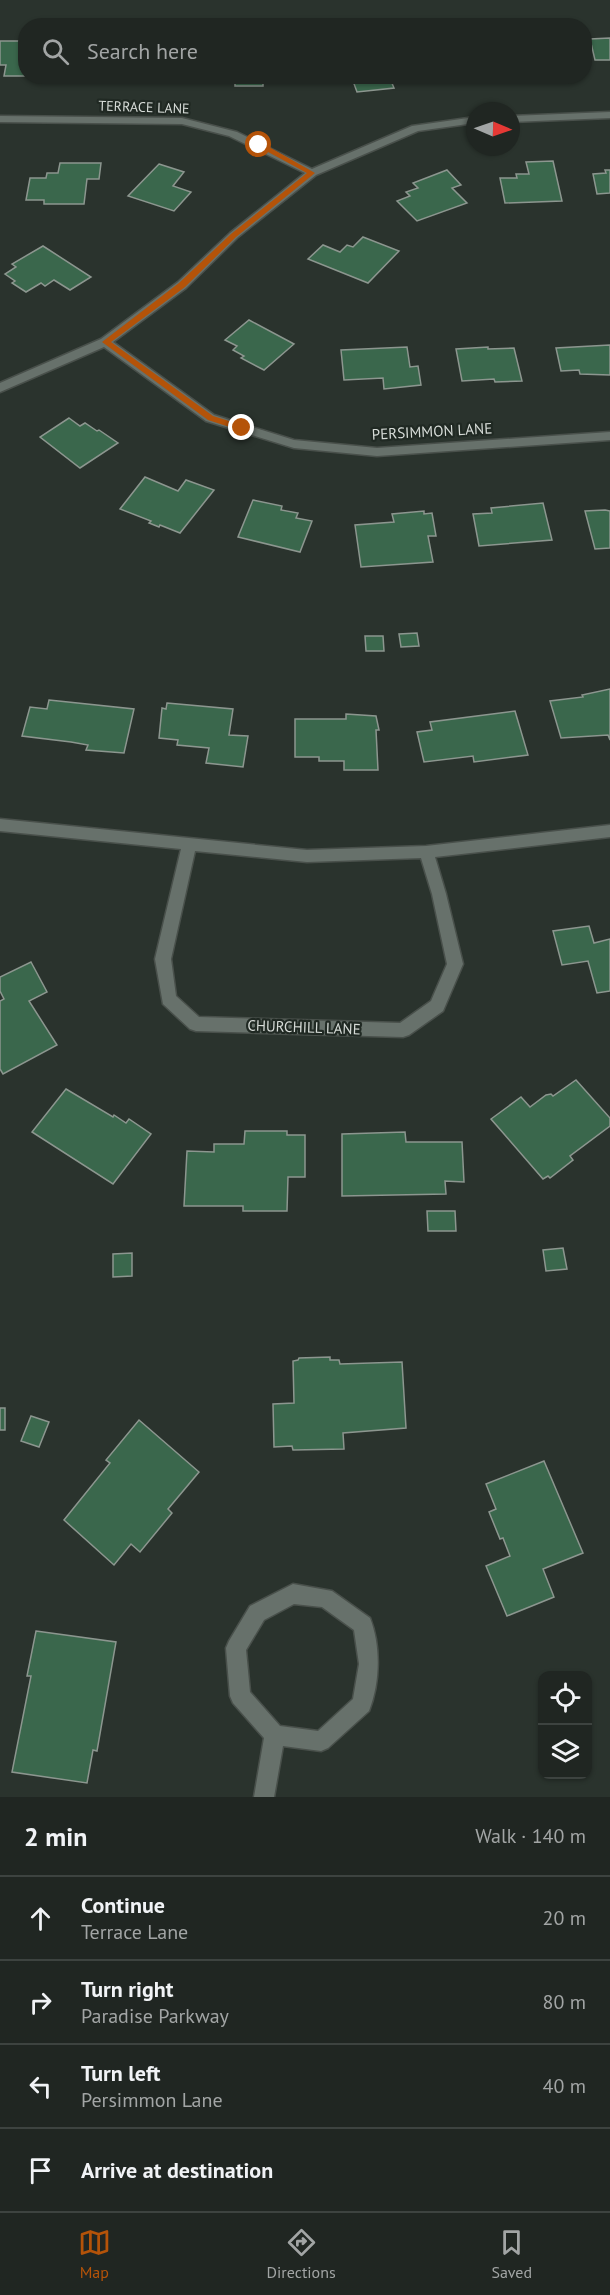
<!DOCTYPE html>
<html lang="en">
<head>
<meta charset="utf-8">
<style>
	:root { --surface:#202622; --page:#2d322f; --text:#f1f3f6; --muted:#a2a5a5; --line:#3d4340; --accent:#b45309 }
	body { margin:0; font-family:"PT Sans",sans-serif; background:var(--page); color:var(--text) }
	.controls { position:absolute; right:18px; bottom:18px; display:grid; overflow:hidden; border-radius:12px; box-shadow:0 2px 4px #0004 }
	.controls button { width:54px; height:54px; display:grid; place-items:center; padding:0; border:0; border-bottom:2px solid var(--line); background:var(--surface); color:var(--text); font:30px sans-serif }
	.compass { position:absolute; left:466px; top:102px; width:54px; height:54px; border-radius:50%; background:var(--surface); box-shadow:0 2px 4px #0004; rotate:92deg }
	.stop { position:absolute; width:18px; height:18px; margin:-14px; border:4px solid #b45309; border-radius:50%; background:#fff }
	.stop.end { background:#b45309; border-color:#fff; box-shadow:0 2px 6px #0008 }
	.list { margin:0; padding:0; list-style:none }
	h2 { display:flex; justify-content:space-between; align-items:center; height:78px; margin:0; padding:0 24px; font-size:26px }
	h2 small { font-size:20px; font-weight:400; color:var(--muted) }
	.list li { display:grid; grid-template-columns:39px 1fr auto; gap:18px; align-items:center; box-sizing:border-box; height:84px; padding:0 24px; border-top:2px solid var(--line) }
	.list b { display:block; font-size:22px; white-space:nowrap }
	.list p { margin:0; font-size:20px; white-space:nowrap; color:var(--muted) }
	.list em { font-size:20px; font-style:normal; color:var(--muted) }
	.icon { flex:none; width:33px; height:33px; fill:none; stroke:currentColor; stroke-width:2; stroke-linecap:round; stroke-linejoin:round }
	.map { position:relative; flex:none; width:610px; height:1797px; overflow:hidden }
	.search { position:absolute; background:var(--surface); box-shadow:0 2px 4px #0004; left:18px; right:18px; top:18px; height:66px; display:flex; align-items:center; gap:15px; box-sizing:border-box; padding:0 21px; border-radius:24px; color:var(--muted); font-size:22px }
	.sheet { height:414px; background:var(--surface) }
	nav { display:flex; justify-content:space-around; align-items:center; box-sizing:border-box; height:84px; border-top:2px solid var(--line); background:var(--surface); font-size:16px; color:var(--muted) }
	nav a { display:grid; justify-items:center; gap:3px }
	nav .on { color:var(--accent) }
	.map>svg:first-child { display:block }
	.building { fill:#3a674c; stroke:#8c968f; stroke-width:1.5 }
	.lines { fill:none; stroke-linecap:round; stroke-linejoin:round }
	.street-casing { stroke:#49504b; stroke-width:3 }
	.street { fill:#67716b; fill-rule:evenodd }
	.route { fill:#b45309 }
	.labels { text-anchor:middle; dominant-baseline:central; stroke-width:4.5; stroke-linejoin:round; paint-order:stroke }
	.far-street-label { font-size:14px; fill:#d6dbd7; stroke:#202923 }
	.street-label { font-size:15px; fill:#d6dbd7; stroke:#202923 }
</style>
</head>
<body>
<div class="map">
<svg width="610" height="1797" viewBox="0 0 610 1797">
	<rect width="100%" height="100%" fill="#2a332d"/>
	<g class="building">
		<path d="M610 38V60H595L590 39Z"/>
		<path d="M0 41H26V76H4L6 65H0Z"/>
		<rect x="235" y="76" width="28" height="10"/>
		<path d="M323 76H389L394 88 357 92 353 81 342 83 341 80 325 81Z"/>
		<path d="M553 161 562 201 505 203 500 178H517L516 174H529L526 162Z"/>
		<path d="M60 163H101L99 179H87L84 204H44V200H26L30 178H46L47 173H58Z"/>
		<path d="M159 164 184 172 173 186 191 192 174 211 128 196Z"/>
		<path d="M447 170 461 185 452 188 467 203 417 221 397 201 410 196 406 192 418 188 413 183Z"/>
		<path d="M605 170H610V193L597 194 593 174 606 173Z"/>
		<path d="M363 237 399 251 368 283 308 259 323 245 340 252 347 245 353 247Z"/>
		<path d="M43 246 91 277 70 290 54 280 45 286 41 283 26 292 12 283 15 281 5 274 16 267 12 264Z"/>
		<path d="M249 320 294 344 264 370 241 358 244 356 233 350 237 346 225 340Z"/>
		<path d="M610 345V375L580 374 579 370 561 371 556 348Z"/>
		<path d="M407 347 410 367 418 366 421 385 384 389 383 378 344 380 341 350Z"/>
		<path d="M488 347V349L514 348 522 381 495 382 494 379 462 381 456 349Z"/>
		<path d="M69 418 80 426 85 423 97 431 99 430 118 443 80 468 40 437Z"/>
		<path d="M145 477 178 491 186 480 214 490 180 533 160 525 159 527 149 523 151 521 120 509Z"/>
		<path d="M253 500 282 506 281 510 298 513 296 518 312 521 300 552 238 537Z"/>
		<path d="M543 503 552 540 479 546 473 514 492 513 491 508Z"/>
		<path d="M605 510 610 511V548L595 549 585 511Z"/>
		<path d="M424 511V514L432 513 436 536H428L433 562 361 567 355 525 394 522 392 514Z"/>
		<path d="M417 633 419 646 401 647 399 634Z"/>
		<path d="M365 636H383L384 651H366Z"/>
		<path d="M610 689V740L608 735 561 738 550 701 583 697 582 695Z"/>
		<path d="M49 700 134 709 124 753 86 750 88 745 71 742 22 736 30 707 47 709Z"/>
		<path d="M167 703 233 709 229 735 248 736 243 767 206 763 209 748 177 745 178 740 159 738 162 708 166 709Z"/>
		<path d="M515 711 528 755 474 762 473 756 424 762 417 732 432 730 430 722Z"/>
		<path d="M346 714 376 716 379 730H376L378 770H344V761H319V757H295V719H346Z"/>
		<path d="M589 926 594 943 610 939V991L597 993 588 961 562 965 553 931Z"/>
		<path d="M31 962 47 992 29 1001 57 1045 3 1074 0 1069V1001L4 999 0 991V977Z"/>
		<path d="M576 1080 610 1118V1126L570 1156 573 1160 550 1178 548 1176 543 1179 491 1119 521 1097 530 1107 546 1095 551 1094 553 1096Z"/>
		<path d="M66 1089 113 1117 114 1115 126 1123 129 1119 151 1134 113 1184 32 1132Z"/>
		<path d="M245 1131H287V1135H305V1177H288L287 1211H243V1206H184L187 1151 214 1152V1144H244Z"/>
		<path d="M405 1132 406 1142H462L464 1182 445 1181 446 1194 342 1196V1134Z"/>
		<path d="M427 1211H455L456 1231H428Z"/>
		<path d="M563 1248 567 1269 546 1271 543 1250Z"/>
		<path d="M132 1253V1276L113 1277V1254Z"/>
		<path d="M330 1357V1360H339L340 1364 402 1362 406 1428 343 1433 344 1449 293 1450 292 1446 274 1447 273 1404 294 1403 293 1361 298 1360 299 1358Z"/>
		<rect x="0" y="1408" width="5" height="22"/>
		<path d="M31 1416 49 1422 39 1447 21 1441Z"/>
		<path d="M139 1420 199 1472 168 1509 172 1513 140 1552 131 1544 114 1565 64 1520 110 1463 106 1460Z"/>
		<path d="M544 1461 583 1553 543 1569 554 1597 507 1616 486 1566 510 1556 503 1538 500 1539 489 1512 496 1509 486 1484Z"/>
		<path d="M36 1631 116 1642 97 1751 93 1750 87 1783 12 1772 31 1676H27Z"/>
	</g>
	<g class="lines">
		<g class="street-casing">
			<g id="street">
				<path d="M610 112V118L511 122V116Z"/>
				<path d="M0 116 182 118 237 132 312 169 412 126 475 117V123L418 131 316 175 238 237 186 288 113 342 214 415 294 440 377 448 610 432V440L377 456 294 448 206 421 104 347 0 392V383L101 339 178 282 230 233 305 173 229 136 182 124 0 122Z"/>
				<path d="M0 819 307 850 426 846 610 825V837L435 857 446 894 463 964 443 1011 409 1035 403 1037 196 1031 190 1029 163 1004 155 959 181 849 0 831ZM195 851 307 862 421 858 432 894 447 964 431 1001 400 1023 199 1017 176 996 171 959Z"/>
				<path d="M293 1584 332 1591 370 1618C381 1646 380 1683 369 1711L328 1748 321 1751 283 1746 274 1797H254L264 1738 233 1703 230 1696 226 1648 229 1641 250 1606ZM294 1604 322 1607 354 1630 359 1664 353 1699 318 1731 280 1726 250 1692 246 1650 264 1620Z"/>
			</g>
		</g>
		<use href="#street" class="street"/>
	</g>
	<path class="route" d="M257 143H262L315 173 236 237 185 287 111 342 213 416 245 426V430L242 431 208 420 102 342 179 283 231 234 307 173 257 146Z"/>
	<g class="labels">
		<g class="far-street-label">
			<text transform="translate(144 107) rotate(2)">TERRACE LANE</text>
		</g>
		<g class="street-label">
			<text transform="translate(432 431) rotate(-3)">PERSIMMON LANE</text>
			<text transform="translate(304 1027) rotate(2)">CHURCHILL LANE</text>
		</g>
	</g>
</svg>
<div class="controls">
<button><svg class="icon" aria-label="locate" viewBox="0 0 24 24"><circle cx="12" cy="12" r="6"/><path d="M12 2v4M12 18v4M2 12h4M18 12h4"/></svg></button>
<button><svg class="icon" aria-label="layers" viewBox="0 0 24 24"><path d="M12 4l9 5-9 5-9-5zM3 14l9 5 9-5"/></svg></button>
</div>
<svg class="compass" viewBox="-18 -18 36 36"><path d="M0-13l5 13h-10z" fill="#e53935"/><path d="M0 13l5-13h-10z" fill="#a2a5a5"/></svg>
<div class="stop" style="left:259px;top:145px"></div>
<div class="stop end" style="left:242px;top:428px"></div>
<div class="search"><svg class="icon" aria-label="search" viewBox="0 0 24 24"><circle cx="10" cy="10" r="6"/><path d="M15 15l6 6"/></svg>Search here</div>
</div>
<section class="sheet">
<h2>2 min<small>Walk · 140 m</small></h2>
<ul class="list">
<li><svg class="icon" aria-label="ahead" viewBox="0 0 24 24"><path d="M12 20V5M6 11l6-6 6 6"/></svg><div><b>Continue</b><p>Terrace Lane</p></div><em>20 m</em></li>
<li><svg class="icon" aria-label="right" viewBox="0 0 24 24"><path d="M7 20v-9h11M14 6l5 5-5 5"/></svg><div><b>Turn right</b><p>Paradise Parkway</p></div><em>80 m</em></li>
<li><svg class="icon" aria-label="left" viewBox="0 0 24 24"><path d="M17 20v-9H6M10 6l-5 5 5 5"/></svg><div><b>Turn left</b><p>Persimmon Lane</p></div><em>40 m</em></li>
<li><svg class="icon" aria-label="arrive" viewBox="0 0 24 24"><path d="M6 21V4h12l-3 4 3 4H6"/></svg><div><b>Arrive at destination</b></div></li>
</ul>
</section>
<nav>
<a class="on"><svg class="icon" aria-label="map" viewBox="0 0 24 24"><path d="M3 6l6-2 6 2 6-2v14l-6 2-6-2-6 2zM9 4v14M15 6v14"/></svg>Map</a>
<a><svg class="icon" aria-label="directions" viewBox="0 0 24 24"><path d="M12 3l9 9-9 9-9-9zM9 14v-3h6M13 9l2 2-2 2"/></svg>Directions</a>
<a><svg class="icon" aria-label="saved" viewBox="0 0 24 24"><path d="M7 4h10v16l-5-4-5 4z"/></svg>Saved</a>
</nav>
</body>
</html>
